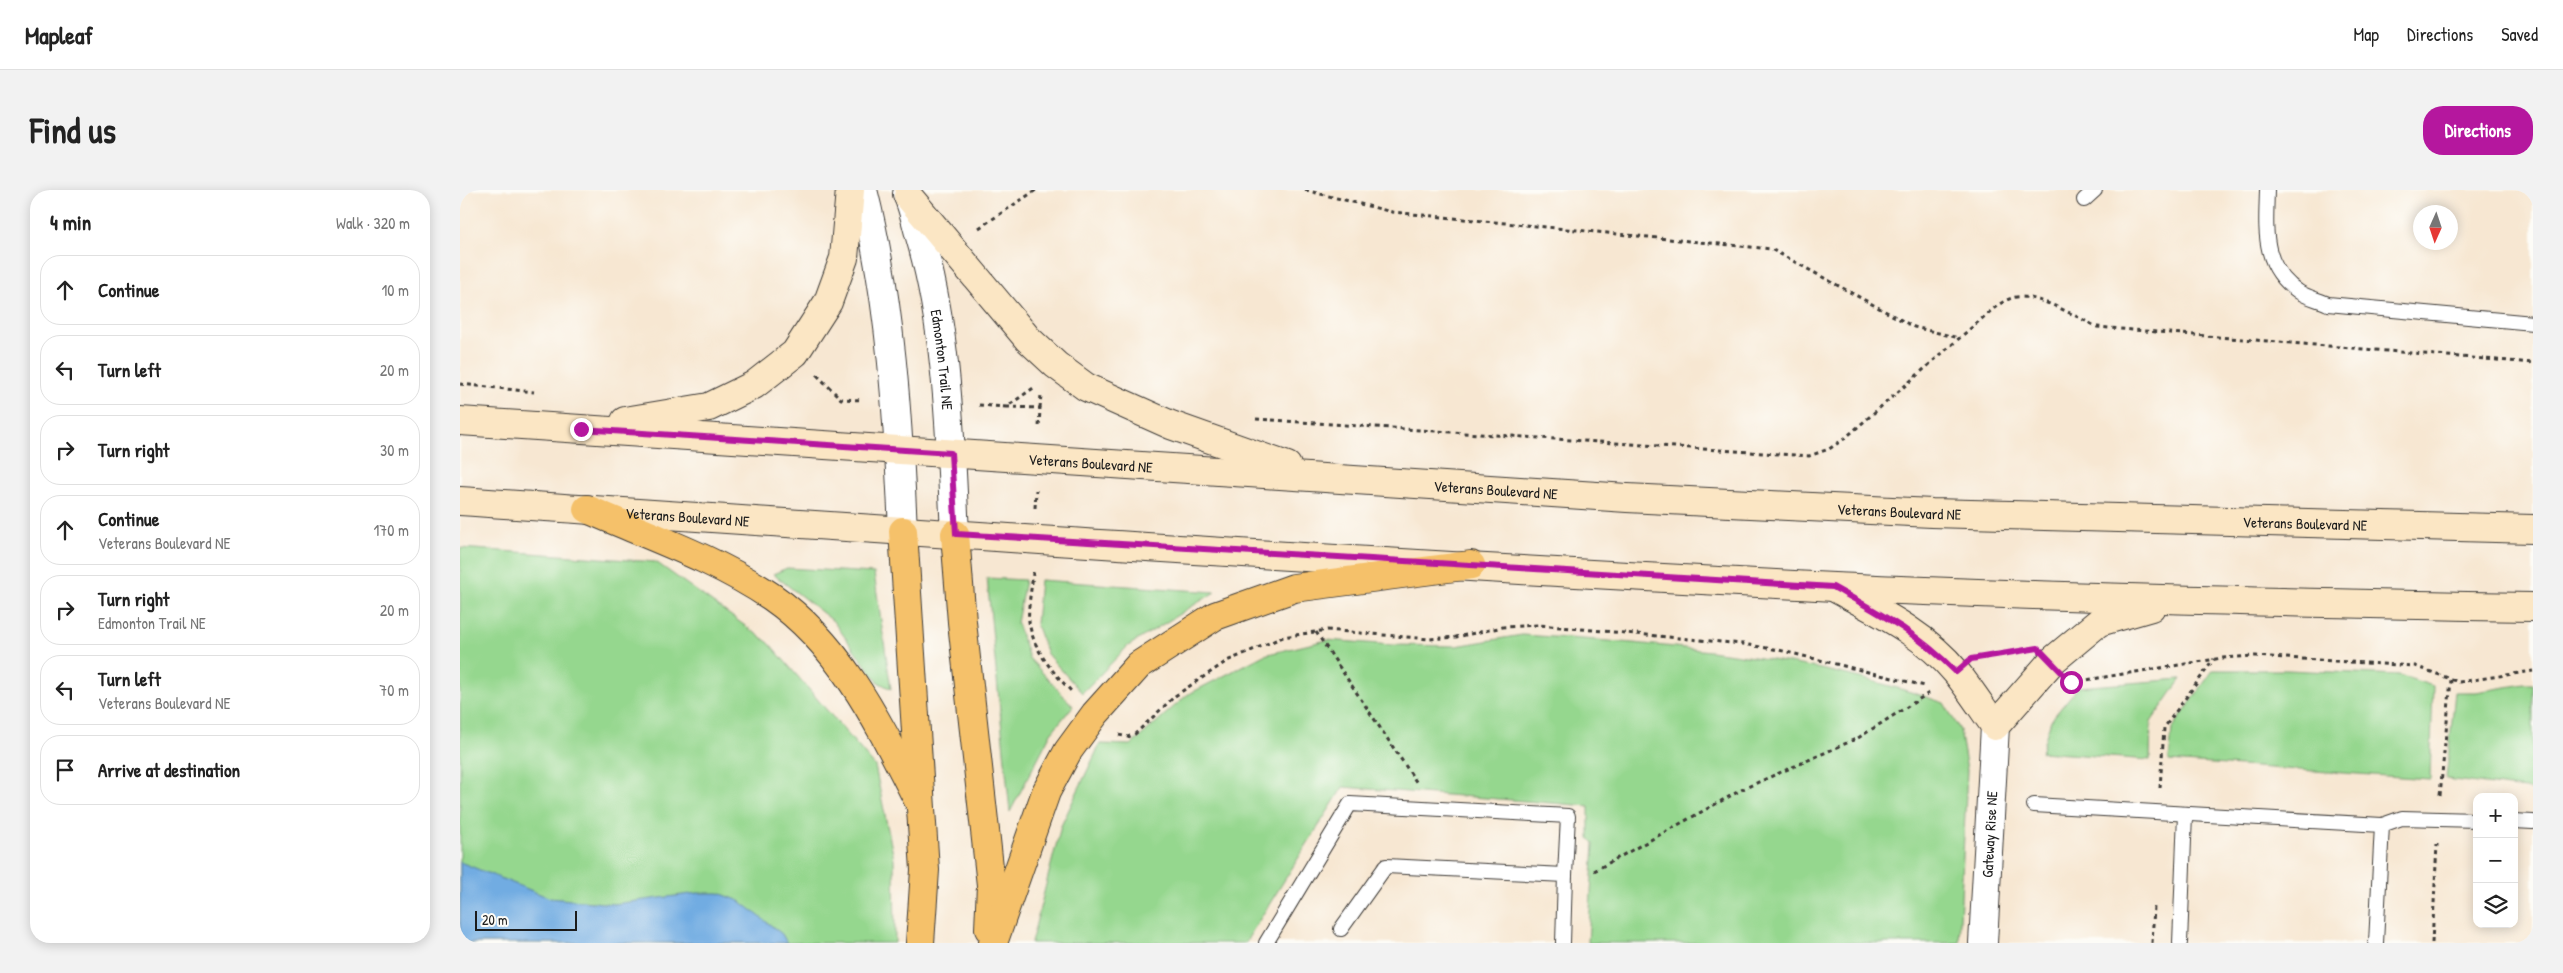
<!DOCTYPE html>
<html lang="en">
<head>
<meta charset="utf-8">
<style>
	:root { --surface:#fff; --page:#f2f2f2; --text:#222; --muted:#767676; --line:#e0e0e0; --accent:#b5179e }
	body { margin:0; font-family:"Patrick Hand",sans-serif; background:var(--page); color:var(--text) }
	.controls { position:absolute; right:15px; bottom:15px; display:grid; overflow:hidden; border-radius:10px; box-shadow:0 2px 12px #0003 }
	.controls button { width:45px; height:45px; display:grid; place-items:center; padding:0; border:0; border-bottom:1px solid var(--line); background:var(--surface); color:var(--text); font:25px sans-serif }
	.compass { position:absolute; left:1953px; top:15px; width:45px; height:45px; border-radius:50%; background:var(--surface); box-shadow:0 2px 12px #0003; rotate:183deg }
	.scale { position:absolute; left:15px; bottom:12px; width:102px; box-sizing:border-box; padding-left:5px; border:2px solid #1c1c1c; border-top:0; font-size:14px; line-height:18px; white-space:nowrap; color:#1c1c1c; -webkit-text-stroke:4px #fdfcf7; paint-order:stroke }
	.stop { position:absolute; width:15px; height:15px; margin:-11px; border:4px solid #b5179e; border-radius:50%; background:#fff }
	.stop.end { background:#b5179e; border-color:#fff; box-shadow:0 1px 5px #0008 }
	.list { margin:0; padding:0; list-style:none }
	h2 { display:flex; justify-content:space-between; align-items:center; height:65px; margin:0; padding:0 20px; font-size:21px }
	h2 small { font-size:16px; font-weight:400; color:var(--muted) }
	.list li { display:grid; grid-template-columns:32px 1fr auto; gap:15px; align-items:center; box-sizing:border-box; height:70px; margin:0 10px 10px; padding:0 10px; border:1px solid var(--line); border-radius:20px }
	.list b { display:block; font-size:19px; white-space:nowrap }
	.list p { margin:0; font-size:16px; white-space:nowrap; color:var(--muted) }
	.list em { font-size:16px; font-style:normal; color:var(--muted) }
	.icon { flex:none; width:28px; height:28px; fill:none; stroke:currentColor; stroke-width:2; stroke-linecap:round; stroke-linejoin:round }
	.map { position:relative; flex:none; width:2073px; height:753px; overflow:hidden; border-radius:20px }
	header { display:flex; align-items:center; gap:30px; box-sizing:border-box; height:70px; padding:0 25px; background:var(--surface); border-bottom:1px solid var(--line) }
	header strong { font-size:24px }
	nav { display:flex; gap:28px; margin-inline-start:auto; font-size:18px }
	.intro { display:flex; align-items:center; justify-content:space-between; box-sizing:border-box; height:120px; padding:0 30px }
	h1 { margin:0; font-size:35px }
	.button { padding:12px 22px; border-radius:20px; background:var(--accent); color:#fff; font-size:18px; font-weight:700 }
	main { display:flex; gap:30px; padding:0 30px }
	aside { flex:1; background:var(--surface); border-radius:20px; box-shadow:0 2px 12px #0003 }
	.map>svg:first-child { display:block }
	.green { fill:#95d78e; stroke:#587a55 }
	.water { fill:#71ace2; stroke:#46647f }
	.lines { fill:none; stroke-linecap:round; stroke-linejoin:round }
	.service-casing { stroke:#3d3a37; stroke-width:16 }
	.minor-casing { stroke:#3d3a37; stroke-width:30 }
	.tertiary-casing { stroke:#3d3a37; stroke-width:30 }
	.secondary-casing { stroke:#3d3a37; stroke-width:30 }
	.motorway-casing { stroke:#3d3a37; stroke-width:30 }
	.path { stroke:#3d3a37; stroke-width:3; stroke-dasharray:4 4; stroke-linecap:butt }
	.service { stroke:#fff; stroke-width:14 }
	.minor { stroke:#fff; stroke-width:28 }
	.tertiary { stroke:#fff; stroke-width:28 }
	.secondary { stroke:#fbe6c4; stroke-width:28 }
	.motorway { stroke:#f5c16b; stroke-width:28 }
	.route { stroke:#b5179e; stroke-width:6 }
	.labels { text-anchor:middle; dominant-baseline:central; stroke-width:4; stroke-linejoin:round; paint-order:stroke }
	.street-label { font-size:15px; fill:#1c1c1c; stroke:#fdfcf7 }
</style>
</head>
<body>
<header>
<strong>Mapleaf</strong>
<nav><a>Map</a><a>Directions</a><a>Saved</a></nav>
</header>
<div class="intro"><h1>Find us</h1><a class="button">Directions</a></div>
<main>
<aside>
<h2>4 min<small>Walk · 320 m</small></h2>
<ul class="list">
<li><svg class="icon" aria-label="ahead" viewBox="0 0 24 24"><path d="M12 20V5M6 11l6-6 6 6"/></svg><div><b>Continue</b></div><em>10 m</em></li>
<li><svg class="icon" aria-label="left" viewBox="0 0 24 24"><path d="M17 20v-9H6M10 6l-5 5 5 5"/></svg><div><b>Turn left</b></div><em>20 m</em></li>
<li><svg class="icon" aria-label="right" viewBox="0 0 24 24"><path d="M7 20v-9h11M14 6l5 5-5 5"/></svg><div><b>Turn right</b></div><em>30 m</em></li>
<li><svg class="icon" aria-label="ahead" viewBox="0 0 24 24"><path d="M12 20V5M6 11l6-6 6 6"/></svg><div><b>Continue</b><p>Veterans Boulevard NE</p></div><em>170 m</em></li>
<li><svg class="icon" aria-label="right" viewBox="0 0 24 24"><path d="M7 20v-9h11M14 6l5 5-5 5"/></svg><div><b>Turn right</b><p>Edmonton Trail NE</p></div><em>20 m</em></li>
<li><svg class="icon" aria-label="left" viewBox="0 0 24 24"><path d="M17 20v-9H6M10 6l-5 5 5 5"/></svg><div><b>Turn left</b><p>Veterans Boulevard NE</p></div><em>70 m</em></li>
<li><svg class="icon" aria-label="arrive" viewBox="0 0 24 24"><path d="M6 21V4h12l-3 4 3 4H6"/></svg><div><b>Arrive at destination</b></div></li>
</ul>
</aside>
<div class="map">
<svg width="2073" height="753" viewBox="0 0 2073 753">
	<rect width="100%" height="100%" fill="#fdfcf7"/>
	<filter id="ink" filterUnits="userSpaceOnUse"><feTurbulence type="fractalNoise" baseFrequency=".02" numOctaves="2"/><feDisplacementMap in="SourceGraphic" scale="10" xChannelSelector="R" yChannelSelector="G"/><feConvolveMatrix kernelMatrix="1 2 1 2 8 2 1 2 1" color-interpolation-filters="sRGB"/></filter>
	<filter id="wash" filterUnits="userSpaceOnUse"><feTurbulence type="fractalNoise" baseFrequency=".0096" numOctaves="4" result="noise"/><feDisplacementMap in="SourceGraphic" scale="20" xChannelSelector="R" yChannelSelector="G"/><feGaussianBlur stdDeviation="1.12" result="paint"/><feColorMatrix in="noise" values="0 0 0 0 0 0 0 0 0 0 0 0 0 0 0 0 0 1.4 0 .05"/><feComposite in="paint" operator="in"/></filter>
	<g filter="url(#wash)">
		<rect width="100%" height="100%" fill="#f7e7d2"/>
		<g class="green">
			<path d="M0 358 196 372 309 453 415 576 434 669 435 753H0Z"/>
			<path d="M327 378 414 383 431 499 418 492 373 431 313 384Z"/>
			<path d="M527 388 565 390 557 433 569 468 613 516 591 543 550 622Z"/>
			<path d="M580 390 755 402 668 456 622 503 587 464 576 434Z"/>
			<path d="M1062 445C1204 454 1348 465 1484 513L1500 540 1507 580 1499 753H1128L1134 653 1129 648V616L883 597 785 753H571L601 636 640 554 671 555 727 505 804 465 867 450 932 455 996 456Z"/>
			<path d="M1753 480H1827L1939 485 1973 496 1970 589 1709 571 1712 539Z"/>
			<path d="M1721 489 1691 532 1690 570 1581 562 1591 530 1618 497Z"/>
			<path d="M2064 494H2073V600L1986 589 1995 502H2016Z"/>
		</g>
		<path class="water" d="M0 672 90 708 154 714 238 703H259L280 711 322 744 327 753H0Z"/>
	</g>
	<g filter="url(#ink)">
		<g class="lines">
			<g class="service-casing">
				<g id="service">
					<path d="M1807 0C1806 40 1801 76 1839 102 1847 107 1859 110 1868 114L2073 133"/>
					<path d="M1624 10 1635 0"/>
					<path d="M1574 615 1922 635 1942 628 2017 630"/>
					<path d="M2054 631 2073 632"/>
					<path d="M881 739 926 676 1105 685 1103 753"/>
					<path d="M806 753 890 614 1108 626 1105 685"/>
					<path d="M1720 753 1725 624"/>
					<path d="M1916 753 1922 635"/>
				</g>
			</g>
			<g class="minor-casing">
				<g id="minor">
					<path id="s1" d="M1523 753 1535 536"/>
				</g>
			</g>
			<g class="tertiary-casing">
				<g id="tertiary">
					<path d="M403 0C431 110 438 227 443 341"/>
					<path id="s2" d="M447 4C453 17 456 33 460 47 488 143 490 245 495 344"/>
				</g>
			</g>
			<g class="secondary-casing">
				<g id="secondary">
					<path d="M448 6 568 149 596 175 626 197 711 235 827 276"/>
					<path id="s3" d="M0 231 1167 308 1472 323 2073 339"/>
					<path d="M165 231 249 217 294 195 335 163 368 112 384 68 390 0"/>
					<path id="s4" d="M0 311C458 342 916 374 1374 397 1607 408 1840 413 2073 417"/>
					<path d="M1377 399C1419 422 1465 444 1496 482 1510 499 1522 518 1535 536L1592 471 1639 432 1691 417"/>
				</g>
			</g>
			<g class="motorway-casing">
				<g id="motorway">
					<path d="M127 319C189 346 256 369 312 407 383 456 421 538 459 612"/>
					<path d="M443 341 465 680 460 753"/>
					<path d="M495 344 502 432 531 695 529 739"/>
					<path d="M533 753 586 602 608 561 635 524 679 475 755 426 834 398 1011 375"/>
				</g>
			</g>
			<g class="path">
				<path d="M845 0 932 22 1311 59 1454 137 1499 148"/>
				<path d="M519 38 576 0"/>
				<path d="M357 185 381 209 403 210"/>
				<path d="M0 194 74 202"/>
				<path d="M519 215 546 217 575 197"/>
				<path d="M546 217 580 218 579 238"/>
				<path d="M580 218 581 204"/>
				<path d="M796 229 1349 266 1369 259 1384 249 1519 131C1529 123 1539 112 1552 108 1573 101 1617 127 1637 137L2073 173"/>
				<path d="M575 318 576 300"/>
				<path d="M573 382C572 399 566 421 570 437 576 464 594 483 612 502"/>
				<path d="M856 442 957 593"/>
				<path d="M1525 467 1558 461"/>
				<path d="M1620 491 1762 468 1796 466 1955 476 1999 492 2073 481"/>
				<path d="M659 545 668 547 675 544 715 506 767 471 823 447 867 440 969 449 996 447 1043 437 1079 435 1283 454 1319 460 1465 496"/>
				<path d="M1700 598 1704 538 1754 469"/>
				<path d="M1980 605 1991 490"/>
				<path d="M1134 681 1283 599 1398 548 1472 501"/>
				<path d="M1692 753 1694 716"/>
				<path d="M1972 753 1977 654"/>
			</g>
			<use href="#service" class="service"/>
			<use href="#minor" class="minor"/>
			<use href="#tertiary" class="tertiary"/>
			<use href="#secondary" class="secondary"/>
			<use href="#motorway" class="motorway"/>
		</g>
	</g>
	<g class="lines" filter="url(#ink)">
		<path class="route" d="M121 239 491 263 496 344 1373 397C1421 424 1456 442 1496 482L1511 469 1578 458 1611 492"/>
	</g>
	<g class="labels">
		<g class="street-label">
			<text stroke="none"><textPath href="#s2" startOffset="170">Edmonton Trail NE</textPath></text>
			<text stroke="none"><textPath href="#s3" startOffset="632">Veterans Boulevard NE</textPath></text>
			<text stroke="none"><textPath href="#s3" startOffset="1038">Veterans Boulevard NE</textPath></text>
			<text stroke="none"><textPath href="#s3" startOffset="1442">Veterans Boulevard NE</textPath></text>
			<text stroke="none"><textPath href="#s4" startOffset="228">Veterans Boulevard NE</textPath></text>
			<text stroke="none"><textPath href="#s3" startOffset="1848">Veterans Boulevard NE</textPath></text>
			<text stroke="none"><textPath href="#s1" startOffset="109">Gateway Rise NE</textPath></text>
		</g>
	</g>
</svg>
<div class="controls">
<button>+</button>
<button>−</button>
<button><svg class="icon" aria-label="layers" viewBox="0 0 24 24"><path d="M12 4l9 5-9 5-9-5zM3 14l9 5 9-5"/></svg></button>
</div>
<svg class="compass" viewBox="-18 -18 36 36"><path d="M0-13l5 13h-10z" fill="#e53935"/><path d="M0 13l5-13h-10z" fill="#767676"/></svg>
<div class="scale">20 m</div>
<div class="stop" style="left:1611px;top:492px"></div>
<div class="stop end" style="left:121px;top:239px"></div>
</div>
</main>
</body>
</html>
